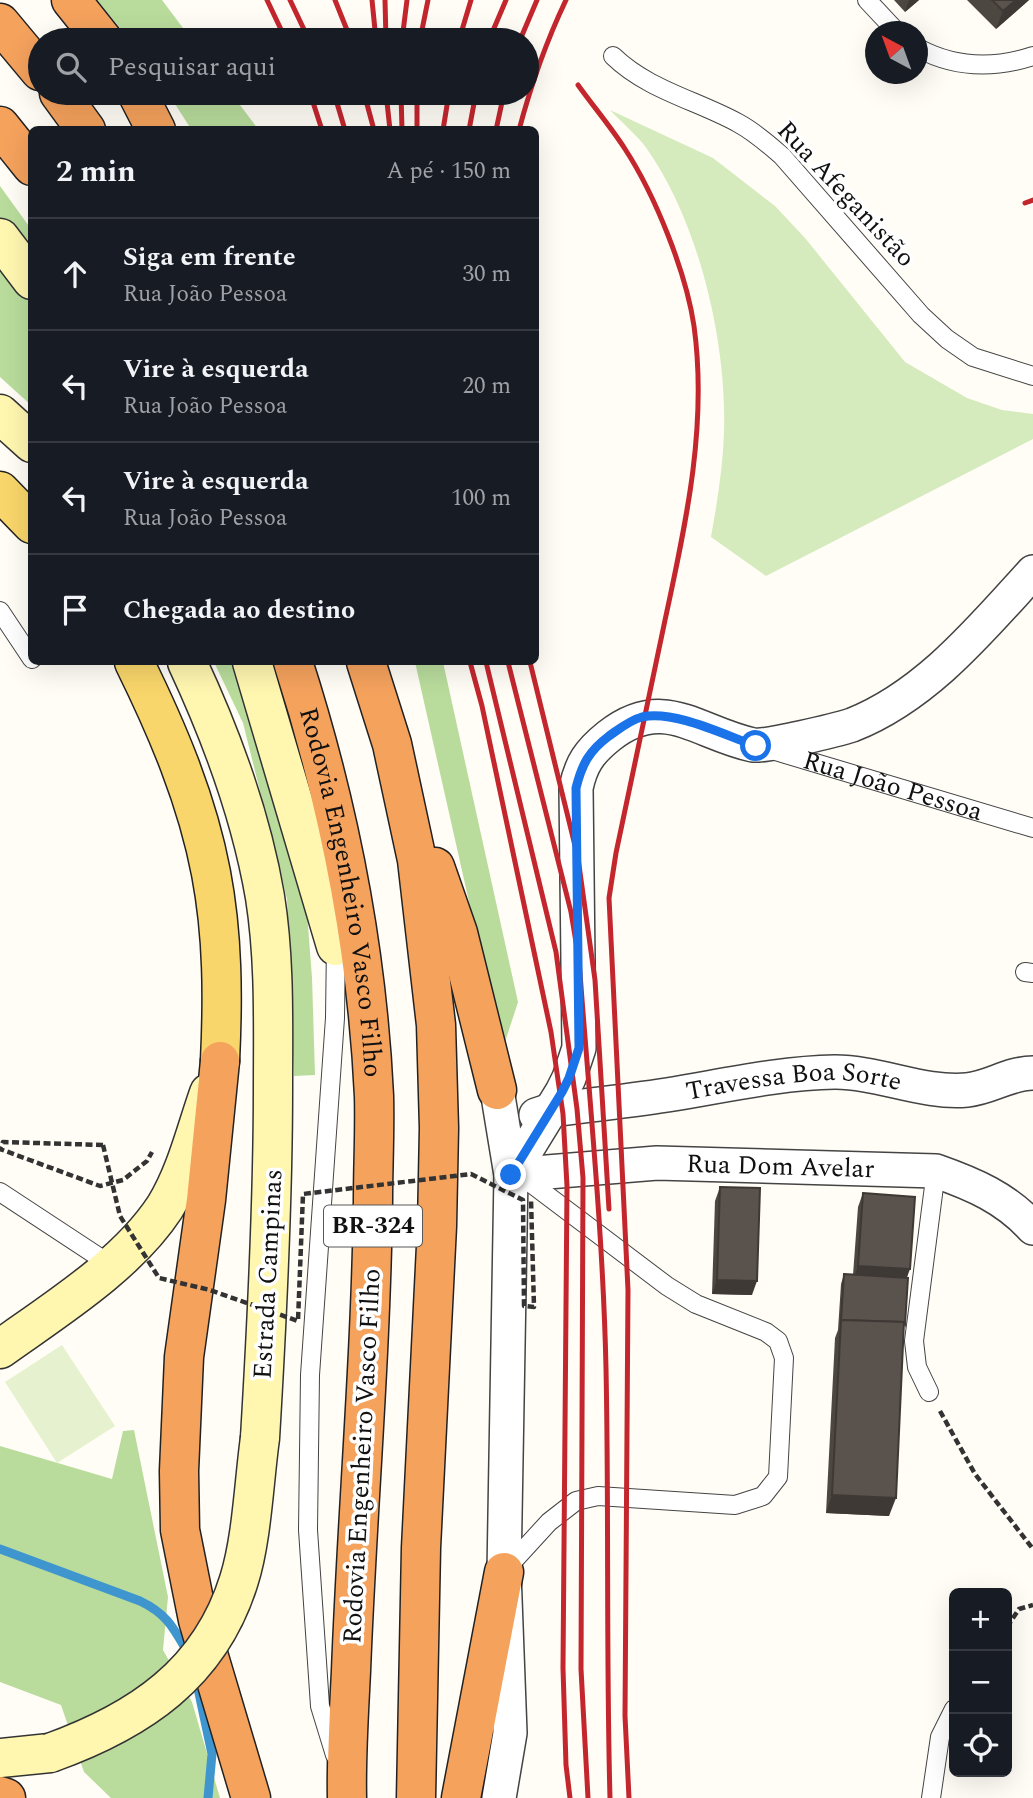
<!DOCTYPE html>
<html lang="pt">
<head>
<meta charset="utf-8">
<style>
	:root { --surface:#171b24; --page:#20242c; --text:#f1f3f6; --muted:#9ea1a6; --line:#363941 }
	body { margin:0; font-family:Spectral,serif; background:var(--page); color:var(--text) }
	.controls { position:absolute; right:21px; bottom:21px; display:grid; overflow:hidden; border-radius:10px; box-shadow:0 7px 28px #0002 }
	.controls button { width:63px; height:63px; display:grid; place-items:center; padding:0; border:0; border-bottom:2px solid var(--line); background:var(--surface); color:var(--text); font:35px sans-serif }
	.compass { position:absolute; left:865px; top:21px; width:63px; height:63px; border-radius:50%; background:var(--surface); box-shadow:0 7px 28px #0002; rotate:319deg }
	.stop { position:absolute; width:21px; height:21px; margin:-16px; border:5px solid #1a73e8; border-radius:50%; background:#fff }
	.stop.end { background:#1a73e8; border-color:#fff; box-shadow:0 2px 7px #0008 }
	.list { margin:0; padding:0; list-style:none }
	h2 { display:flex; justify-content:space-between; align-items:center; height:91px; margin:0; padding:0 28px; font-size:30px }
	h2 small { font-size:23px; font-weight:400; color:var(--muted) }
	.list li { display:grid; grid-template-columns:46px 1fr auto; gap:21px; align-items:center; box-sizing:border-box; height:112px; padding:0 28px; border-top:2px solid var(--line) }
	.list b { display:block; font-size:26px; white-space:nowrap }
	.list p { margin:0; font-size:23px; white-space:nowrap; color:var(--muted) }
	.list em { font-size:23px; font-style:normal; color:var(--muted) }
	.icon { flex:none; width:38px; height:38px; fill:none; stroke:currentColor; stroke-width:2; stroke-linecap:round; stroke-linejoin:round }
	.map { position:relative; flex:none; width:1033px; height:1798px; overflow:hidden }
	.search { position:absolute; background:var(--surface); box-shadow:0 7px 28px #0002; left:28px; top:28px; width:511px; height:77px; display:flex; align-items:center; gap:18px; box-sizing:border-box; padding:0 24px; border-radius:38px; color:var(--muted); font-size:26px }
	.panel { position:absolute; background:var(--surface); box-shadow:0 7px 28px #0002; left:28px; top:126px; width:511px; height:539px; border-radius:10px }
	.map>svg:first-child { display:block }
	.green { fill:#d5ebbd }
	.forest { fill:#b9dc9c }
	.pitch { fill:#e6f2cf }
	.lines { fill:none; stroke-linecap:round; stroke-linejoin:round }
	.stream { stroke:#3f96cf; stroke-width:9 }
	.service-casing { stroke:#444; stroke-width:20 }
	.minor-casing { stroke:#444; stroke-width:36 }
	.secondary-casing { stroke:#333; stroke-width:41 }
	.primary-casing { stroke:#222; stroke-width:41 }
	.motorway-casing { stroke:#222; stroke-width:41 }
	.path { stroke:#333; stroke-width:4.5; stroke-dasharray:7 3.5; stroke-linecap:butt }
	.service { stroke:#fff; stroke-width:18 }
	.minor { stroke:#fff; stroke-width:33 }
	.secondary { stroke:#fff6b0; stroke-width:38 }
	.primary { stroke:#f9d66b; stroke-width:38 }
	.motorway { stroke:#f5a25d; stroke-width:38 }
	.rail { stroke:#c4262e; stroke-width:5 }
	.secondary-bridge-casing { stroke:#333; stroke-width:41; stroke-linecap:butt }
	.path-bridge { stroke:#333; stroke-width:4.5; stroke-dasharray:7 3.5; stroke-linecap:butt }
	.secondary-bridge { stroke:#fff6b0; stroke-width:38 }
	.wall { fill:#4d4742 }
	.shaded-wall { fill:#3f3936 }
	.building { fill:#5a524d; stroke:#3f3936; stroke-width:2 }
	.route { stroke:#1a73e8; stroke-width:9 }
	.labels { text-anchor:middle; dominant-baseline:central; stroke-width:7; stroke-linejoin:round; paint-order:stroke }
	.shield { fill:#fff; stroke:#585858; stroke-width:2 }
	.shield-label { font-size:24px; font-weight:bold; fill:#111 }
	.street-label { font-size:26px; fill:#111; stroke:#fff }
</style>
</head>
<body>
<div class="map">
<svg width="1033" height="1798" viewBox="0 0 1033 1798">
	<rect width="100%" height="100%" fill="#fffdf5"/>
	<path class="green" d="M610 110 713 158 775 206 805 238 905 362 967 398 1002 410 1033 414V439L766 576 711 537C717 503 723 467 724 432 727 342 699 223 647 149 637 135 622 123 610 110Z"/>
	<g class="forest">
		<path d="M97 0H162L192 40H130Z"/>
		<path d="M168 93H231L258 129H191Z"/>
		<path d="M0 186 31 229V405L0 377Z"/>
		<path d="M214 662H249L306 899 312 978 315 1075 294 1076 287 899 243 723Z"/>
		<path d="M415 662H443L518 1002 505 1042 470 906Z"/>
		<path d="M134 1430 168 1597 163 1650 192 1702 220 1798H111L84 1772 61 1705 0 1682V1446L112 1479 123 1431Z"/>
	</g>
	<path class="pitch" d="M62 1345 115 1426 57 1463 5 1382Z"/>
	<g class="lines">
		<g class="stream">
			<path d="M0 1549 140 1601C167 1614 173 1627 188 1653"/>
			<path d="M196 1679 212 1754 208 1798"/>
		</g>
		<g class="service-casing">
			<g id="service">
				<path d="M867 0 897 32"/>
				<path d="M918 48C955 68 993 69 1033 56"/>
				<path d="M613 56C648 90 696 100 738 123 755 132 768 144 782 156L921 315 947 339 973 357 1033 376"/>
				<path d="M0 611 32 659"/>
				<path id="s1" d="M772 750 1033 828"/>
				<path d="M1025 972 1033 973"/>
				<path d="M0 1192 111 1265"/>
				<path d="M929 1392 917 1367 914 1341 936 1171"/>
				<path d="M506 1569 549 1522 576 1501 598 1496 735 1505 763 1496 778 1477 784 1358 778 1341 766 1332 696 1304 667 1286 532 1184 519 1178"/>
				<path d="M335 1755 320 1706 308 1530 310 1375 335 1018 336 943"/>
				<path d="M931 1798 940 1737 954 1709"/>
			</g>
		</g>
		<g class="minor-casing">
			<g id="minor">
				<path d="M497 1090 511 1175 504 1572 510 1733 499 1798"/>
				<path id="s2" d="M536 1115 551 1110C590 1105 628 1101 667 1095 723 1086 778 1073 835 1072 879 1072 923 1094 967 1090 990 1088 1009 1073 1033 1073"/>
				<path d="M511 1175 562 1092 569 1078 579 1048 576 788C581 764 589 752 609 736 664 693 697 733 753 745 766 747 837 730 852 725 926 696 981 629 1033 572"/>
				<path id="s3" d="M511 1175 657 1163 936 1171C973 1184 1006 1198 1033 1228"/>
			</g>
		</g>
		<g class="secondary-casing">
			<g id="secondary">
				<path d="M0 238 32 280"/>
				<path d="M0 414 32 443"/>
				<path d="M187 662C222 737 251 815 265 897 275 960 273 1025 273 1088 273 1204 267 1321 260 1438"/>
				<path d="M252 662 336 946"/>
				<path d="M0 1349C56 1309 127 1265 165 1207 186 1173 196 1130 209 1093"/>
				<path d="M0 1758 50 1753"/>
			</g>
		</g>
		<g class="primary-casing">
			<g id="primary">
				<path d="M0 491 32 524"/>
				<path d="M134 662C167 729 197 799 211 873 223 936 223 998 220 1061"/>
			</g>
		</g>
		<g class="motorway-casing">
			<g id="motorway">
				<path d="M71 0 103 40"/>
				<path d="M0 23 40 71"/>
				<path d="M59 93 86 130"/>
				<path d="M137 93 156 130"/>
				<path d="M0 126 32 166"/>
				<path id="s4" d="M293 662C338 802 367 948 374 1096 375 1131 373 1165 373 1200 371 1357 357 1514 351 1671 349 1713 346 1756 347 1798"/>
				<path d="M366 662 392 744 417 860 436 1025 439 1128 437 1226 421 1548 416 1798"/>
				<path d="M435 867 458 933 497 1090"/>
				<path d="M220 1061 206 1200 184 1357 179 1471 180 1530 198 1620 251 1798"/>
				<path d="M0 1796 6 1798"/>
				<path d="M461 1798 504 1572"/>
			</g>
		</g>
		<g class="path">
			<path d="M103 1145 3 1142 0 1149 100 1186 123 1180 147 1161 152 1152"/>
			<path d="M940 1411 975 1474 1033 1549"/>
			<path d="M1007 1627 1019 1609 1033 1605"/>
		</g>
		<use href="#service" class="service"/>
		<use href="#minor" class="minor"/>
		<use href="#secondary" class="secondary"/>
		<use href="#primary" class="primary"/>
		<use href="#motorway" class="motorway"/>
		<g class="rail">
			<path d="M267 0 286 40"/>
			<path d="M290 0 309 40"/>
			<path d="M335 0 351 40"/>
			<path d="M372 0 376 40"/>
			<path d="M385 0 386 40"/>
			<path d="M402 40 407 0"/>
			<path d="M420 40 428 0"/>
			<path d="M459 40 471 0"/>
			<path d="M489 40 506 0"/>
			<path d="M520 40 537 0"/>
			<path d="M578 85C593 106 611 127 625 149 655 195 686 272 694 326 708 427 685 527 664 625 648 701 632 777 616 853L609 898 628 1290 625 1716 629 1798"/>
			<path d="M310 93 322 130"/>
			<path d="M334 93 345 130"/>
			<path d="M364 93 374 130"/>
			<path d="M386 93 390 130"/>
			<path d="M401 93 402 130"/>
			<path d="M417 93V130"/>
			<path d="M443 130 449 93"/>
			<path d="M469 130 476 93"/>
			<path d="M496 130 504 93"/>
			<path d="M519 130C531 85 546 42 566 0"/>
			<path d="M1025 203 1033 200"/>
			<path d="M470 662 482 706 551 1032 563 1114 567 1186 563 1668 566 1765 570 1798"/>
			<path d="M486 662 556 952 577 1109 583 1178 581 1669 588 1798"/>
			<path d="M508 662 571 912 579 960C589 1096 603 1232 606 1368 609 1511 606 1655 610 1798"/>
			<path d="M530 662 578 858 595 980 609 1209"/>
		</g>
		<g class="secondary-bridge-casing">
			<path id="secondary-bridge" d="M50 1753C139 1721 210 1674 239 1580 252 1539 254 1481 260 1438"/>
		</g>
		<path class="path-bridge" d="M103 1145 120 1216 159 1278 210 1290 298 1321 303 1194 471 1174 523 1200 524 1306 534 1307 531 1199"/>
		<use href="#secondary-bridge" class="secondary-bridge"/>
	</g>
	<g class="wall">
		<path d="M894 0H919L905 12Z"/>
		<path d="M967 0H1029L996 29Z"/>
		<path d="M720 1187 752 1295 712 1294 715 1201Z"/>
		<path d="M863 1193 907 1278 889 1516 826 1513 835 1338 838 1330 841 1284 844 1274 853 1275 858 1207Z"/>
	</g>
	<g class="shaded-wall">
		<path d="M909 0H919L905 12Z"/>
		<path d="M1016 0H1029L996 29 1003 11Z"/>
		<path d="M858 1266 910 1269 905 1283 853 1280Z"/>
		<path d="M717 1280 757 1281 752 1295 712 1294Z"/>
		<path d="M832 1495 896 1498 889 1516 826 1513Z"/>
	</g>
	<g class="building">
		<path d="M992 0H1016L1003 11Z"/>
		<path d="M720 1187 760 1188 757 1281 717 1280Z"/>
		<path d="M863 1193 915 1197 910 1269 858 1266Z"/>
		<path d="M844 1274 908 1278 905 1324 904 1322 841 1320Z"/>
		<path d="M841 1320 904 1322 896 1498 832 1495Z"/>
	</g>
	<g class="lines">
		<path class="route" d="M511 1175 562 1092 569 1078 579 1048 576 788C582 764 589 751 609 736 619 729 630 720 642 717 675 710 724 735 756 746"/>
	</g>
	<g class="labels">
		<rect class="shield" x="324" y="1205.5" width="98" height="41" rx="5"/>
		<g class="shield-label">
			<text x="373" y="1226">BR-324</text>
		</g>
		<g class="street-label">
			<text transform="translate(846 194) rotate(47)">Rua Afeganistão</text>
			<text stroke="none"><textPath href="#s1" startOffset="126">Rua João Pessoa</textPath></text>
			<text stroke="none"><textPath href="#s4" startOffset="236">Rodovia Engenheiro Vasco Filho</textPath></text>
			<text stroke="none"><textPath href="#s2" startOffset="261">Travessa Boa Sorte</textPath></text>
			<text stroke="none"><textPath href="#s3" startOffset="270">Rua Dom Avelar</textPath></text>
			<text transform="translate(268 1274) rotate(-87)">Estrada Campinas</text>
			<text transform="translate(362 1456) rotate(-87)">Rodovia Engenheiro Vasco Filho</text>
		</g>
	</g>
</svg>
<div class="controls">
<button>+</button>
<button>−</button>
<button><svg class="icon" aria-label="locate" viewBox="0 0 24 24"><circle cx="12" cy="12" r="6"/><path d="M12 2v4M12 18v4M2 12h4M18 12h4"/></svg></button>
</div>
<svg class="compass" viewBox="-18 -18 36 36"><path d="M0-13l5 13h-10z" fill="#e53935"/><path d="M0 13l5-13h-10z" fill="#9ea1a6"/></svg>
<div class="stop" style="left:756px;top:746px"></div>
<div class="stop end" style="left:511px;top:1175px"></div>
<div class="search"><svg class="icon" aria-label="search" viewBox="0 0 24 24"><circle cx="10" cy="10" r="6"/><path d="M15 15l6 6"/></svg>Pesquisar aqui</div>
<section class="panel">
<h2>2 min<small>A pé · 150 m</small></h2>
<ul class="list">
<li><svg class="icon" aria-label="ahead" viewBox="0 0 24 24"><path d="M12 20V5M6 11l6-6 6 6"/></svg><div><b>Siga em frente</b><p>Rua João Pessoa</p></div><em>30 m</em></li>
<li><svg class="icon" aria-label="left" viewBox="0 0 24 24"><path d="M17 20v-9H6M10 6l-5 5 5 5"/></svg><div><b>Vire à esquerda</b><p>Rua João Pessoa</p></div><em>20 m</em></li>
<li><svg class="icon" aria-label="left" viewBox="0 0 24 24"><path d="M17 20v-9H6M10 6l-5 5 5 5"/></svg><div><b>Vire à esquerda</b><p>Rua João Pessoa</p></div><em>100 m</em></li>
<li><svg class="icon" aria-label="arrive" viewBox="0 0 24 24"><path d="M6 21V4h12l-3 4 3 4H6"/></svg><div><b>Chegada ao destino</b></div></li>
</ul>
</section>
</div>
</body>
</html>
